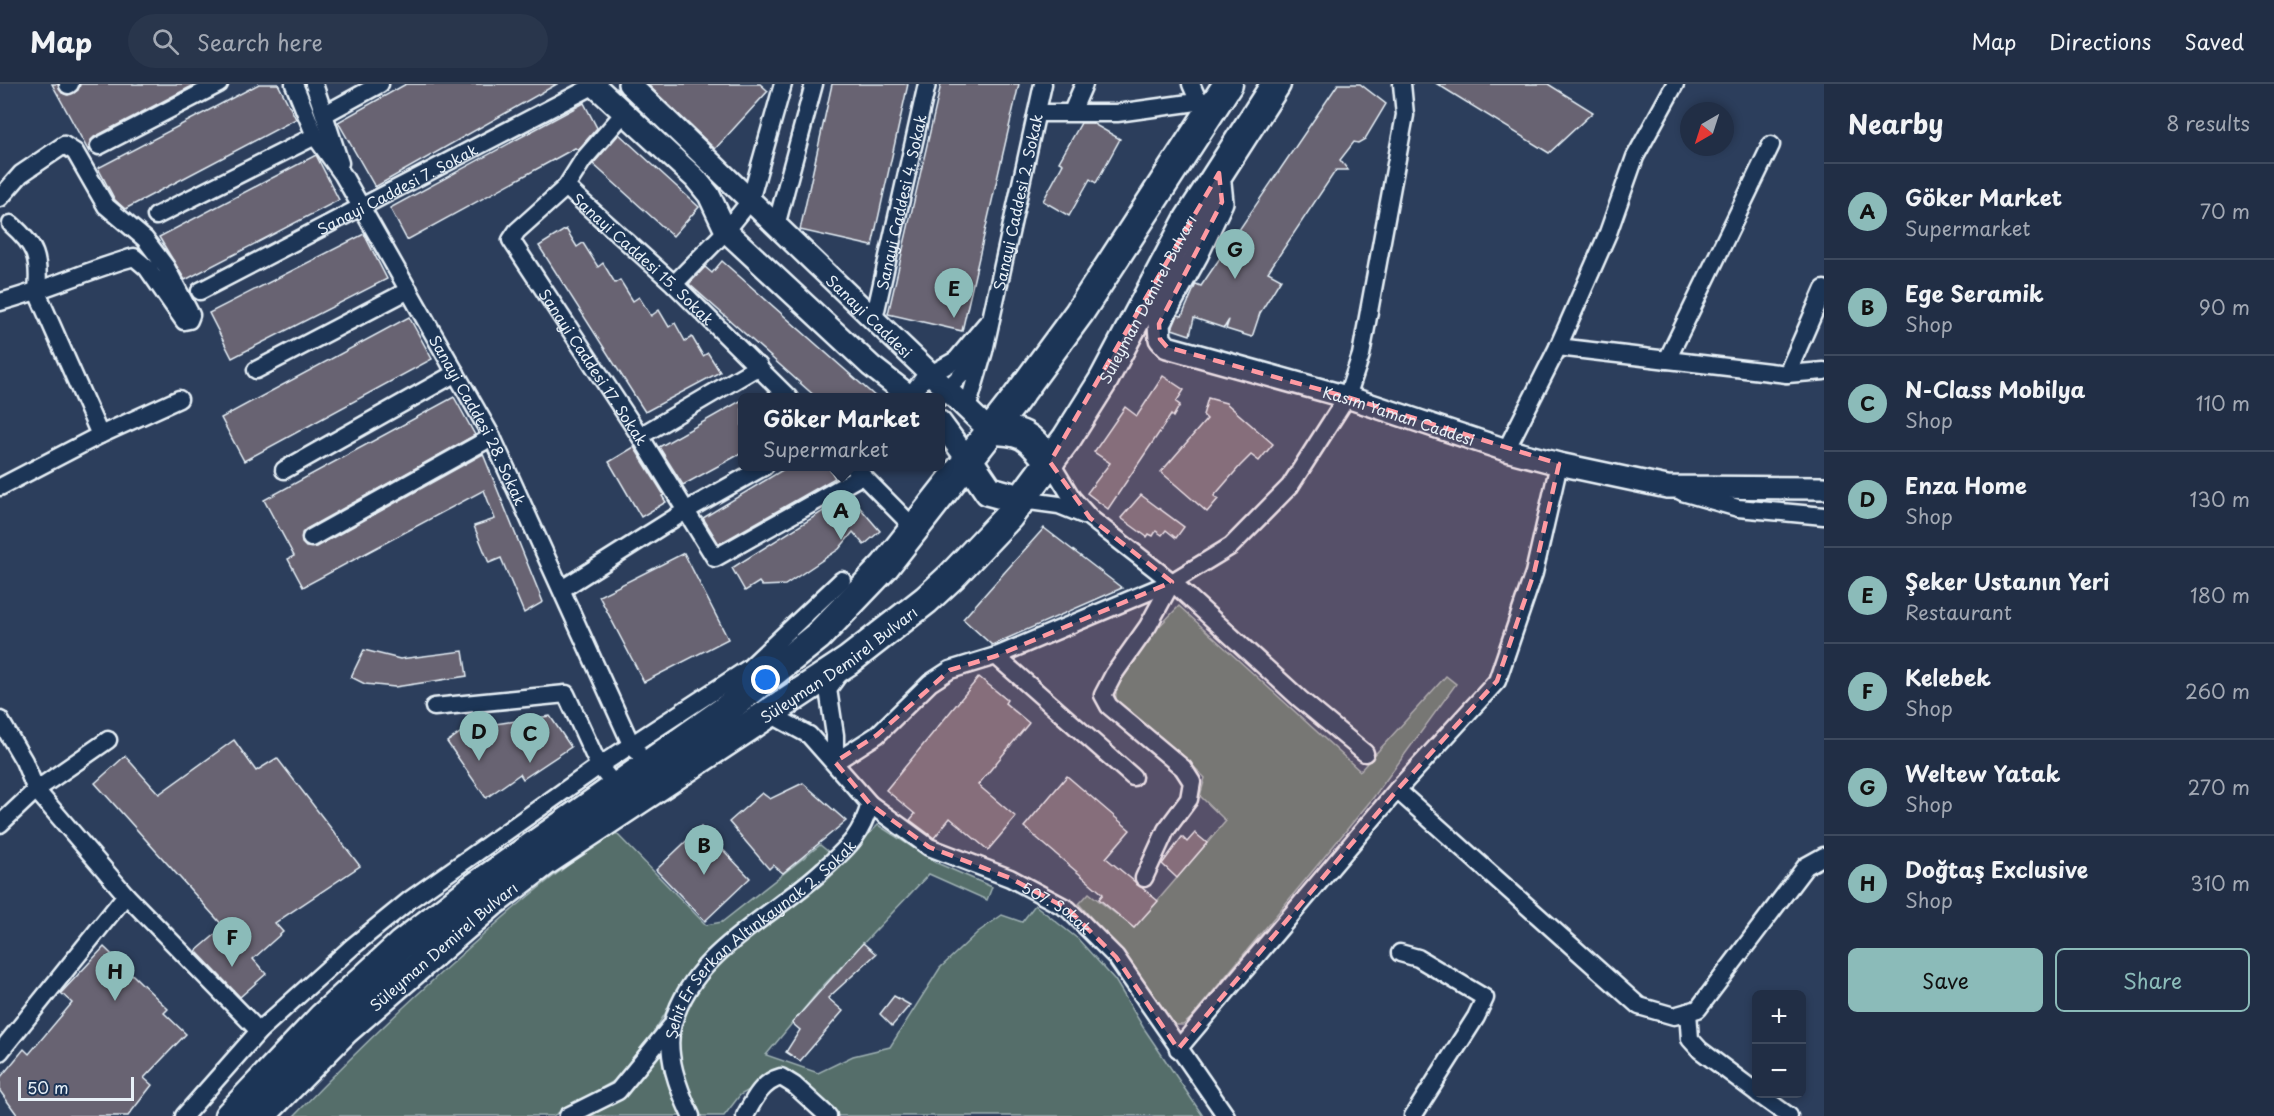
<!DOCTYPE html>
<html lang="en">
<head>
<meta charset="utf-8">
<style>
	:root { --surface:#212e45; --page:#29364c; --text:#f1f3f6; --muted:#a2a8b3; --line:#3e4a5e; --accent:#8bbbb9 }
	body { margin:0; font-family:"Playpen Sans",sans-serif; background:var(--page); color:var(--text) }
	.controls { position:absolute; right:18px; bottom:18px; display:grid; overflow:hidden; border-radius:9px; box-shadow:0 3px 9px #0003 }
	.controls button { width:54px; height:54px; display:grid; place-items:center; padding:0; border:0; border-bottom:2px solid var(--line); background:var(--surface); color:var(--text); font:30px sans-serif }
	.compass { position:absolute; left:1680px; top:18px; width:54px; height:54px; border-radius:50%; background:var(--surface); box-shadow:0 3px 9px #0003; rotate:219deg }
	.scale { position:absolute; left:18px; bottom:15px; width:116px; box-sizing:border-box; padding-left:6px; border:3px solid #e8f1f8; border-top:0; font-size:16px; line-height:21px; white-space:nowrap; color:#e8f1f8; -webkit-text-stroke:4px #1d3557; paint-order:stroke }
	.you { position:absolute; left:766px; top:596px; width:21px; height:21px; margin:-15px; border:4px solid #fff; border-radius:50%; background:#1a73e8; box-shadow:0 0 0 9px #1a73e833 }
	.badge { display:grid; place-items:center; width:39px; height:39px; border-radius:50%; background:var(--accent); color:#111; font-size:20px; font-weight:700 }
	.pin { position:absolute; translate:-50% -50px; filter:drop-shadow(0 2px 3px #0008) }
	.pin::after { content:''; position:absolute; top:32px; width:21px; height:18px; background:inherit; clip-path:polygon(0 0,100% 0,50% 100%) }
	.popup { position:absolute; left:738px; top:309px; width:207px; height:78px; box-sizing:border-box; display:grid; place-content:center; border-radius:9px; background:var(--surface); filter:drop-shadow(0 2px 4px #0005); font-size:20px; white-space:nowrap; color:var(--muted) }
	.popup b { font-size:22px; color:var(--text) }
	.popup::after { content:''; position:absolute; left:50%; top:100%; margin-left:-12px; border:12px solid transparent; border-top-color:var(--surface) }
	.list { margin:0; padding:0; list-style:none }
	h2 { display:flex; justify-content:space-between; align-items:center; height:78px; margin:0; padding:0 24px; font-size:26px }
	h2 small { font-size:20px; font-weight:400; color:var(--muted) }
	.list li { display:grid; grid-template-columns:39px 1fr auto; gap:18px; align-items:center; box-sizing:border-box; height:96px; padding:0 24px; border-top:2px solid var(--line) }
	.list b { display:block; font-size:22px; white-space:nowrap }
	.list p { margin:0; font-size:20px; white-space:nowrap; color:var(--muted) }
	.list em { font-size:20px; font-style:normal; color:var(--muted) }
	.actions { display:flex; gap:12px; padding:18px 24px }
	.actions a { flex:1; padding:14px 0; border:2px solid var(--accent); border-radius:9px; text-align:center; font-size:21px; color:var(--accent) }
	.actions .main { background:var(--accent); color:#111 }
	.icon { flex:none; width:33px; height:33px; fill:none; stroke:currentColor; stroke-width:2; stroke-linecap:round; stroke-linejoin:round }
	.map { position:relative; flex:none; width:1824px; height:1032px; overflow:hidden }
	header { display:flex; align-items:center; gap:36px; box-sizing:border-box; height:84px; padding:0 30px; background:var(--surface); border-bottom:2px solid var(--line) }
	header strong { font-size:28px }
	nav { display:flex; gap:33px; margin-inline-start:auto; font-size:21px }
	.search { width:420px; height:54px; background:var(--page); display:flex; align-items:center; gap:15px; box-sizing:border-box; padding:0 21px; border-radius:33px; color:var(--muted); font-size:22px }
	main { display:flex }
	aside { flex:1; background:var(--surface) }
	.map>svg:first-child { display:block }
	.green { fill:#546e6b; stroke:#9eb0b2; stroke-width:1.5 }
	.building { fill:#676372; stroke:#e8f1f8; stroke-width:1.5 }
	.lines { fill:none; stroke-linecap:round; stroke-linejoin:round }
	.minor-casing { stroke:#e8f1f8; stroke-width:21 }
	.tertiary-casing { stroke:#e8f1f8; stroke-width:26 }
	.trunk-casing { stroke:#e8f1f8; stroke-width:33 }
	.minor { stroke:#1d3557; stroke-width:16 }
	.tertiary { stroke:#1d3557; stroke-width:21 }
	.trunk { stroke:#1d3557; stroke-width:28 }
	.marked { fill:#ff9aa2; fill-opacity:0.2; stroke:#ff9aa2; stroke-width:4.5; stroke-dasharray:12 8; stroke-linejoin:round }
	.labels { text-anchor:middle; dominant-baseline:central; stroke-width:4.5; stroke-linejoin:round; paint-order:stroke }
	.street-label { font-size:15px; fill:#e8f1f8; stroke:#1d3557 }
</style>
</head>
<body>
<header>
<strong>Map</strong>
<div class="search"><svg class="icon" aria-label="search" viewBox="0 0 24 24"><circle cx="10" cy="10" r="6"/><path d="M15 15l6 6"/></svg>Search here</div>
<nav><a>Map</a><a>Directions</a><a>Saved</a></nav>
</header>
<main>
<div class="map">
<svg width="1824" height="1032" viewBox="0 0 1824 1032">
	<rect width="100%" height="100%" fill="#2c3e5c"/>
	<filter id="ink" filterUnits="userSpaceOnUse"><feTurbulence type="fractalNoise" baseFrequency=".0167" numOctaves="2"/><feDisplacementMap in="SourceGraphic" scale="12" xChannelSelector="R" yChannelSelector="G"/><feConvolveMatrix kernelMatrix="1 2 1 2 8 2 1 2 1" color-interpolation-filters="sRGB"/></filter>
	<g filter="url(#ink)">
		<g class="green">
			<path d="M1179 522 1360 687 1446 592 1456 600 1373 714 1191 934 1183 941H1173L1117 863 1079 820 1089 809 1134 844 1226 737 1200 712 1205 694 1181 670 1117 622C1107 587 1156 547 1179 522Z"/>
			<path d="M878 741 937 779 992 803 987 816 929 790 822 903 766 971 818 989 853 972 890 963 940 884 978 848 1002 831 1022 838 1035 821 1078 855 1115 896 1143 943 1203 1032H837L787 989 762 992 753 1004 740 1011 724 1032H700C692 1015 681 995 679 976 670 899 745 861 796 820 826 796 851 768 878 741Z"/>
			<path d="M615 748 706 841 722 838 820 761 830 769 678 909 628 989 553 1032H294C345 979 397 928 452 879 504 832 555 787 615 748Z"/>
			<path d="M662 959 664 988 681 1032H580Z"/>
		</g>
		<g class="building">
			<path d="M52 0H58L62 9 68 11 78 6 80 0H196L94 53 90 57 89 68Z"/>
			<path d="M259 0H278L296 35 125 125 115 116 98 84Z"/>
			<path d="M406 0H557L375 103 338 38Z"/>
			<path d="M647 0H760L768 7 715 65Z"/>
			<path d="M832 0H908L872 162 800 146Z"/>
			<path d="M941 0H1019L962 247 888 230Z"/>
			<path d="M1338 0H1360L1386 20 1365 55 1358 59 1354 58 1340 76 1348 86H1336L1268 188 1281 195 1260 229 1252 253 1226 245 1229 236 1224 244 1194 234 1190 251 1172 245 1178 231 1182 232 1196 200 1201 202Z"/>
			<path d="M1437 0H1548L1593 28 1549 69Z"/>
			<path d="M584 19 597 44 578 66 575 64 407 156 390 124Z"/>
			<path d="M1081 39H1092L1120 55 1096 99 1090 95 1069 132 1043 117 1063 80 1059 78Z"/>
			<path d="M619 50 699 123 673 152 593 80Z"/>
			<path d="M316 71 339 116 185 196 159 153Z"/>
			<path d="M566 145 577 163 583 159 598 183 603 179 615 199 620 196 633 217 639 213 651 232 659 226 669 243 675 239 685 257 692 253 703 272 708 269 720 288 645 328 539 162Z"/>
			<path d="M364 150 387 195 232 274 209 229Z"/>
			<path d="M722 177 877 314H817L689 200 705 183 712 189Z"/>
			<path d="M409 233 432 275 244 377 221 334Z"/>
			<path d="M1163 292 1184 306 1176 318 1180 321 1173 333 1171 331 1108 425 1087 409 1110 379 1094 368 1125 323 1137 332Z"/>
			<path d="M454 313 475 351 306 445 302 449V459L306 463H316L483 370 543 518 524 529 501 474 489 479 474 442 495 435 484 406 303 503 288 475 294 472 264 416Z"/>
			<path d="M1208 314 1226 319 1273 360 1259 377 1251 371 1240 382 1214 412 1218 415 1207 428 1161 388 1207 335 1203 331Z"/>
			<path d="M742 316V369L683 401 659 363Z"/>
			<path d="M634 363 664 411 662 412 666 418 641 433 609 378Z"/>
			<path d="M789 382H828L835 394 719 460 703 434Z"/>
			<path d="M849 411 880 447 864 461 853 448 839 465 785 501 762 502 759 498 745 507 732 484Z"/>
			<path d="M1141 411 1184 443 1176 454 1166 446 1162 451 1156 447 1153 452 1149 450 1147 453 1121 434Z"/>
			<path d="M1044 444 1122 504 992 561 963 535Z"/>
			<path d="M684 469 728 555 644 598 599 512Z"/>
			<path d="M364 566 400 575 463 567 467 592 395 603 365 600 351 593Z"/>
			<path d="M979 593 1007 616 1005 619 1029 639 978 701 1016 733 988 766 950 734 934 754 910 736 915 730 886 706Z"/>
			<path d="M550 632 571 663 523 695 520 690 486 714 447 658 473 640 475 643Z"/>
			<path d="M234 656 256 687 277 674 360 782 275 839 283 848 253 875 266 890 240 913 196 867 224 843 95 699 125 672 159 710Z"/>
			<path d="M1067 692 1130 746 1106 774 1158 817 1134 844 1099 815 1103 810 1024 743Z"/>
			<path d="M803 699 846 737 783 789 773 781 769 785 729 738 762 709 770 715Z"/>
			<path d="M701 743 750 794 705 837 656 786Z"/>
			<path d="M1195 749 1207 759 1177 794 1162 780 1182 753 1187 758Z"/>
			<path d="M863 859 876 870 828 914 843 927 800 977 786 968 800 946 792 939Z"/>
			<path d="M104 863 168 925 164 929 186 950 144 994 152 1001 128 1032H18L0 1007V994L24 965 29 970 72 919 61 909Z"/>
			<path d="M894 912 910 921 892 942 880 930Z"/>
		</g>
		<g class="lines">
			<g class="minor-casing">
				<g id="minor">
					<path id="s1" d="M294 0 315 52 343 91 492 353 631 660 637 667"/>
					<path d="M314 0 340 79"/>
					<path d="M1191 0 1198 16"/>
					<path d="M68 1 70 0"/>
					<path id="s2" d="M625 28 583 76 566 103 674 200 789 314"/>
					<path d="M1072 28 1084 0"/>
					<path d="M1037 29H1117L1218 15"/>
					<path d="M325 30 380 0"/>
					<path d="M99 62 219 0"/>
					<path id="s3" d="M566 103 517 147 511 156 640 352 715 474 861 392"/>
					<path d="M0 114 21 90 64 61 75 68 106 122 145 155 166 183 191 231 189 236 184 237 147 184 134 173C88 186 46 206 0 218"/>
					<path d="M156 132 315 52"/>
					<path d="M11 140C36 162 40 174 37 208L100 351"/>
					<path d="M776 142 814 0"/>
					<path d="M674 200 726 147 750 117 783 0"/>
					<path id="s4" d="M200 207 597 0"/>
					<path id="s5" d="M874 235 927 0"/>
					<path d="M1558 263 1787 290 1824 287"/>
					<path d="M1667 276 1771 61"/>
					<path d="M256 286 409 206"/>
					<path d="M1787 290 1824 205"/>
					<path d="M916 314 917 303 924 294 956 276 986 240"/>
					<path d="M939 314 982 269"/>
					<path id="s6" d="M967 325 984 267 1043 0"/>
					<path d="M640 352 759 282"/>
					<path d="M1506 366 1558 263 1608 149 1635 73 1675 0"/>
					<path d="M1050 378 1072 414 1090 434 1172 498 1300 615 1365 669"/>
					<path d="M853 382 915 445"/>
					<path d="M284 386 456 289"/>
					<path d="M0 403 100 351 179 315"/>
					<path d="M1682 408 1738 424 1824 432"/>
					<path d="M1022 416 1059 421 1084 431"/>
					<path d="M311 454 492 353"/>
					<path d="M562 505 687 426 765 382"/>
					<path d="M996 572 1133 693"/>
					<path d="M434 623 566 610 599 682 616 703"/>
					<path id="s7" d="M770 630 809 651 870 720 929 763 1010 794 1068 825 1116 873 1226 1032"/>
					<path d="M0 636 24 677 36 706 126 811 259 947"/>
					<path d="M835 678 877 651 930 599 950 586 996 572 1172 498 1231 462 1290 402 1347 313 1361 271 1405 31 1402 0"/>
					<path d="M835 678V651L828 605 839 590"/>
					<path d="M1397 706 1639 922 1674 932 1698 925 1806 782 1824 772"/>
					<path d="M0 740 36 706 108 656"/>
					<path d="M1144 794 1166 746 1189 715 1192 698 1183 684 1109 622 1103 611 1114 590 1148 542 1172 498"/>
					<path d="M1400 869 1418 874 1485 914 1476 933 1413 1032"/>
					<path d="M1688 928 1690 955 1700 966 1756 1008"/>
					<path d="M1178 965 1397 706 1497 597 1534 489 1559 380"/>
					<path d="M0 968 126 811"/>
					<path d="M1758 1010 1789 1032"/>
					<path d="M184 1032 259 947 352 863 411 815 599 682 749 584 842 496"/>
					<path d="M568 1032 618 1007 672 941"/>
					<path id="s8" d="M691 1032C679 1006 664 969 673 939 693 867 773 833 824 785 848 763 861 752 870 720"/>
					<path d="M745 1032C754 1015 762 998 781 993L794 1001 828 1032"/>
				</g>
			</g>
			<g class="tertiary-casing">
				<g id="tertiary">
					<path d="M593 0 695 94 709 111 726 147 871 282 912 314"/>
					<path id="s9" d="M629 0 989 346"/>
					<path id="s10" d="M1219 89 1222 118 1197 171 1159 240 1160 255 1167 263 1347 313 1506 366 1559 380 1667 403 1824 404"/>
					<path d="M940 338 968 376"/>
				</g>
			</g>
			<g class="trunk-casing">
				<g id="trunk">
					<path d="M989 346C1025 346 1028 352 1050 378"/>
					<path d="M968 376 989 407 1022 416"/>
					<path d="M229 1032 323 933 401 861 474 804 723 628 818 552 885 482 1015 316 1079 229 1228 0"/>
					<path id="s11" d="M260 1032 345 946 491 819 547 776 848 577 926 516 952 492 1009 432 1067 354 1103 297 1189 135 1276 0"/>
				</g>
			</g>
			<use href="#minor" class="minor"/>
			<use href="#tertiary" class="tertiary"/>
			<use href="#trunk" class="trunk"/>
		</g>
	</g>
	<path class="marked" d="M1219 89 1222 118 1159 240 1160 255 1167 263 1347 313 1559 380 1534 489 1497 597 1397 706 1178 965 1116 873 1068 825 1010 794 929 763 870 720 835 678 877 651 950 586 996 572 1172 498 1090 434 1050 378Z"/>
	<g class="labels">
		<g class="street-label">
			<text stroke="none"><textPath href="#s4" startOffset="222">Sanayi Caddesi 7. Sokak</textPath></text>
			<text stroke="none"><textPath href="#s5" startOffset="120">Sanayi Caddesi 4. Sokak</textPath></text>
			<text stroke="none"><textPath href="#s6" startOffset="213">Sanayi Caddesi 2. Sokak</textPath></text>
			<text stroke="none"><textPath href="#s2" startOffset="201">Sanayi Caddesi 15. Sokak</textPath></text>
			<text stroke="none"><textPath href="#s11" startOffset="1221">Süleyman Demirel Bulvarı</textPath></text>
			<text stroke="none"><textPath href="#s9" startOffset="334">Sanayi Caddesi</textPath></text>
			<text stroke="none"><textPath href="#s3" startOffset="228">Sanayi Caddesi 17. Sokak</textPath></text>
			<text stroke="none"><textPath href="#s10" startOffset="434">Kasım Yaman Caddesi</textPath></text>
			<text stroke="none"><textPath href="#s1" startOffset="384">Sanayi Caddesi 28. Sokak</textPath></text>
			<text stroke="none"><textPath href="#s11" startOffset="736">Süleyman Demirel Bulvarı</textPath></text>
			<text stroke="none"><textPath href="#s7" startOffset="352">507. Sokak</textPath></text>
			<text stroke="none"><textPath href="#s8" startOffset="218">Şehit Er Serkan Altınkaynak 2. Sokak</textPath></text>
			<text stroke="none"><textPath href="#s11" startOffset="250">Süleyman Demirel Bulvarı</textPath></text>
		</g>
	</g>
</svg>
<div class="controls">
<button>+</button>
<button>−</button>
</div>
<svg class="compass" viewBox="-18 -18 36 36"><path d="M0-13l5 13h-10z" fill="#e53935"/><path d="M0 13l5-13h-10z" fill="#a2a8b3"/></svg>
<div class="scale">50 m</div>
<div class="you"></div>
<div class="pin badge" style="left:841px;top:456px">A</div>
<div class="popup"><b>Göker Market</b>Supermarket</div>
<div class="pin badge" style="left:704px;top:791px">B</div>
<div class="pin badge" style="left:530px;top:679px">C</div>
<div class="pin badge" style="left:479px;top:677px">D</div>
<div class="pin badge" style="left:954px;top:234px">E</div>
<div class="pin badge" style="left:232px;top:883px">F</div>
<div class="pin badge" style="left:1235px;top:195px">G</div>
<div class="pin badge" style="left:115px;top:917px">H</div>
</div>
<aside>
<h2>Nearby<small>8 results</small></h2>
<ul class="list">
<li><span class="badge">A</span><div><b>Göker Market</b><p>Supermarket</p></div><em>70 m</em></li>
<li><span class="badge">B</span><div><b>Ege Seramik</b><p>Shop</p></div><em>90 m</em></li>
<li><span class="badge">C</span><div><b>N-Class Mobilya</b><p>Shop</p></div><em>110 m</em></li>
<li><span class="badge">D</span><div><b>Enza Home</b><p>Shop</p></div><em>130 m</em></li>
<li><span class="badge">E</span><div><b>Şeker Ustanın Yeri</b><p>Restaurant</p></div><em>180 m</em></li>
<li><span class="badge">F</span><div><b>Kelebek</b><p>Shop</p></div><em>260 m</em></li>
<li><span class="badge">G</span><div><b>Weltew Yatak</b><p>Shop</p></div><em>270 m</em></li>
<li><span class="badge">H</span><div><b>Doğtaş Exclusive</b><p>Shop</p></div><em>310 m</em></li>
</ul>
<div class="actions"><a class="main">Save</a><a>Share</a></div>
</aside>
</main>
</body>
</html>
